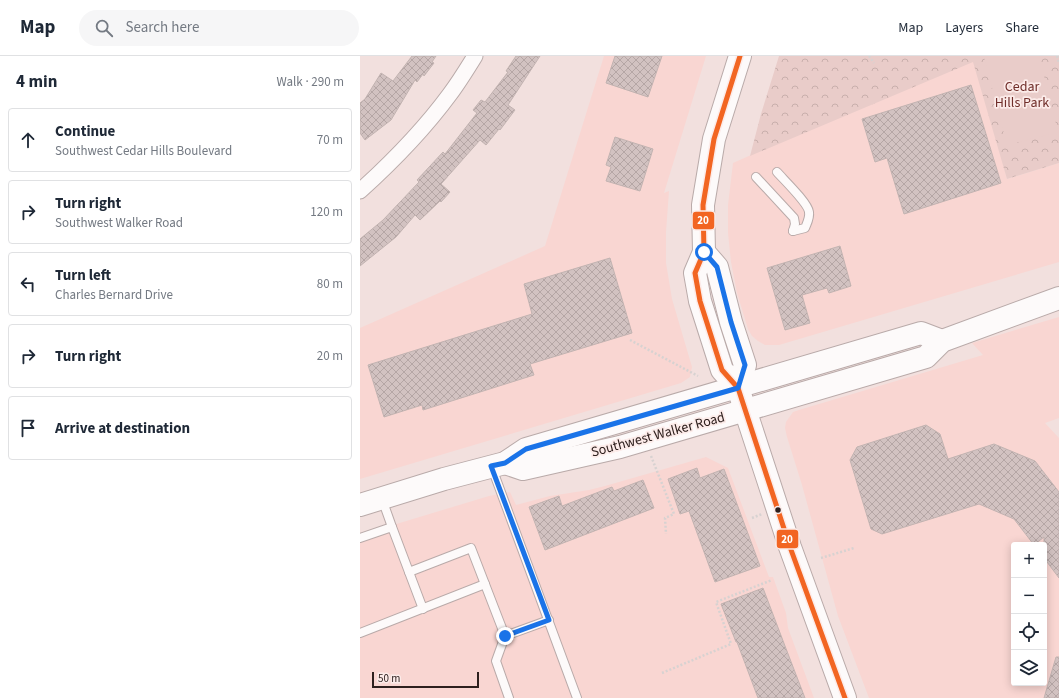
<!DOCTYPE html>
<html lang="en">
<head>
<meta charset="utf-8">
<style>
	:root { --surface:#fff; --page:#f6f6f7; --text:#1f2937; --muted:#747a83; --line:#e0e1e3 }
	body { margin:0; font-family:"Source Sans 3",sans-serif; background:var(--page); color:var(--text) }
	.controls { position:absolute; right:12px; bottom:12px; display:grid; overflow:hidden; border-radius:4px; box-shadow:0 2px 10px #0003 }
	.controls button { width:36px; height:36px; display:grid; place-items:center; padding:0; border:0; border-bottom:1px solid var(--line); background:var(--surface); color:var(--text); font:20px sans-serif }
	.scale { position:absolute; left:12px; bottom:10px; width:107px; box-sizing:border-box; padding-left:4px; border:2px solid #2e201e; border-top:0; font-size:11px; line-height:14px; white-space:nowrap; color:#2e201e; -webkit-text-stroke:3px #fcebe9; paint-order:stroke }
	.stop { position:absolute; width:12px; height:12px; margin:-9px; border:3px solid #1a73e8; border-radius:50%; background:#fff }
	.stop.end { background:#1a73e8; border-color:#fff; box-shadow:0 1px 4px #0008 }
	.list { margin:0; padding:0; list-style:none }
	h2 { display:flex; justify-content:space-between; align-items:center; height:52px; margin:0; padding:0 16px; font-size:17px }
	h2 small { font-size:13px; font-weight:400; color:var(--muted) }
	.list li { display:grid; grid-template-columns:26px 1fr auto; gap:12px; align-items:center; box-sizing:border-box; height:64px; margin:0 8px 8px; padding:0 8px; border:1px solid var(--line); border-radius:4px }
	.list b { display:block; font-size:15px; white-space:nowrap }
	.list p { margin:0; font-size:13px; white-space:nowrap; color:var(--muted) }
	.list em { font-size:13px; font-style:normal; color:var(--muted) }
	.icon { flex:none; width:22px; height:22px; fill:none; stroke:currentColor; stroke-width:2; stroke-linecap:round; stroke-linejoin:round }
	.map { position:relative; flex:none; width:699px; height:642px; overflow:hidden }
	header { display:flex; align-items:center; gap:24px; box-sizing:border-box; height:56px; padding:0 20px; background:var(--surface); border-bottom:1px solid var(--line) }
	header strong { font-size:19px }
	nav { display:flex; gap:22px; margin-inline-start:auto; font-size:14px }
	.search { width:280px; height:36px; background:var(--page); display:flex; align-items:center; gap:10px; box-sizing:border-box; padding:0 14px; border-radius:22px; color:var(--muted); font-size:15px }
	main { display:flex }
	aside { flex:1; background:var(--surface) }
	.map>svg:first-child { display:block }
	.built { fill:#f9d6d2; fill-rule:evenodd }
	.park { fill:url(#park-crowns) }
	.pitch { fill:#e9ccc9 }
	.building { fill:url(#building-cross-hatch); stroke:#c2b3b1 }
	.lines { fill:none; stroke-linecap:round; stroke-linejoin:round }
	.service-casing { stroke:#b9aaa9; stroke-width:10 }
	.minor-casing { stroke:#b9aaa9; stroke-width:17 }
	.secondary-casing { stroke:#b9aaa9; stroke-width:24 }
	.path { stroke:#d7d2d1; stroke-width:2.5; stroke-dasharray:2 2; stroke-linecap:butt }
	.service { stroke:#fdfafa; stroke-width:8 }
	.minor { stroke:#fdfafa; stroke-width:15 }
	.secondary { stroke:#fdfafa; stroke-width:22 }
	.bus-1-casing { stroke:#fcebe9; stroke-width:8 }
	.bus-1 { stroke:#f26522; stroke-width:5 }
	.route { stroke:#1a73e8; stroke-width:5 }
	.bus-dot { fill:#2e201e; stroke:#fcebe9; stroke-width:1.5 }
	.labels { text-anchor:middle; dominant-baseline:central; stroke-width:3.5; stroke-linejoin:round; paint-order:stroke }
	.park-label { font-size:14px; fill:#702e2a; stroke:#fcebe9 }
	.street-label { font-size:14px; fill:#2e201e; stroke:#fcebe9 }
	.line-badge { stroke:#fcebe9; stroke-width:1.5 }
	.badge-label { font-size:11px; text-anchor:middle; font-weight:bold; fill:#fff }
</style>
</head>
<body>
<header>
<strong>Map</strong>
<div class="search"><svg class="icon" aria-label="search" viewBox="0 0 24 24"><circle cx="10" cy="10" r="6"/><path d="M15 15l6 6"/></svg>Search here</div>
<nav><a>Map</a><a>Layers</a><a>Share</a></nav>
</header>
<main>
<aside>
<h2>4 min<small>Walk · 290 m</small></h2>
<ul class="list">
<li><svg class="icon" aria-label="ahead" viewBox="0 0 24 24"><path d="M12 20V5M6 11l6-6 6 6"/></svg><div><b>Continue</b><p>Southwest Cedar Hills Boulevard</p></div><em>70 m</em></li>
<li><svg class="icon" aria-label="right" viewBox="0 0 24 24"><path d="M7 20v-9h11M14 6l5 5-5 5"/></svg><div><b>Turn right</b><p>Southwest Walker Road</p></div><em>120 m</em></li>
<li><svg class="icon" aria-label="left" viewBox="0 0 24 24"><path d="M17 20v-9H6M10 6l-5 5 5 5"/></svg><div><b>Turn left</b><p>Charles Bernard Drive</p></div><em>80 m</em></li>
<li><svg class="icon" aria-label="right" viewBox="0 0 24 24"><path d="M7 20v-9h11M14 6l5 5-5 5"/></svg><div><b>Turn right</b></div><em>20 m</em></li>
<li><svg class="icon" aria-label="arrive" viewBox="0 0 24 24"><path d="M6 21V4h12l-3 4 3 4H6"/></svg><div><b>Arrive at destination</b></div></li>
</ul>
</aside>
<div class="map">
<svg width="699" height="642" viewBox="0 0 699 642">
	<defs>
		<pattern id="park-crowns" width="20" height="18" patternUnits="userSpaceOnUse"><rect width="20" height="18" fill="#e9ccc9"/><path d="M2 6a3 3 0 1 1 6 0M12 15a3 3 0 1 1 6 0" fill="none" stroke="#c8afac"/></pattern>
		<pattern id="building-cross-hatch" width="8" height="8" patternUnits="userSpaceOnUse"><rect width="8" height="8" fill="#d2c2c1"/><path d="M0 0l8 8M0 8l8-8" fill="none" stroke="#b5a6a5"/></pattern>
	</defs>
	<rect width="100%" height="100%" fill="#f2e0de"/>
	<g class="built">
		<path d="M244 0H346L304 137 309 135 306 176V207L312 243 332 311 330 321 321 327 0 423V272L185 190Z"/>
		<path d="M616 0 647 123 699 107V206L419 289H405L398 285 392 280 388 273 377 237 371 206 368 177V149L373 107Z"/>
		<path d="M699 261V362L685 367 699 382V642H509L478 560 442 429 427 381 425 372 426 366 433 356 439 354 623 299 612 287ZM654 489H684V627H654Z"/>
		<path d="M346 401 368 412 409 521H413L426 557 428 572 454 642H0V479L129 440 150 436 156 449 190 440 229 434 245 430Z"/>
	</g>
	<path class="park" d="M419 0H699V107L647 123 613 6 390 100 401 58Z"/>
	<path class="pitch" d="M627 0H679L698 76 647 89 624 1Z"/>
	<g class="building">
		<path d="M52 0H76L72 6 74 7 64 20 63 18 57 26 55 24 31 64 5 84 0 77V47L5 43 21 17 33 25Z"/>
		<path d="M156 0H180L148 49 155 54 140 74 139 73 126 89 120 84 81 128 90 136 81 146 80 145 60 164 55 159 36 181 0 210V183L23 164 59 126 57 124 83 96 85 98 117 57 113 54 121 44 125 46 148 16 146 15Z"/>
		<path d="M255 0H302L288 41 246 27Z"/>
		<path d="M611 29 641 127 544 158 527 102 515 106 502 63Z"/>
		<path d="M255 81 293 93 280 135 246 125 251 111 246 109Z"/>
		<path d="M480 190 491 230 469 237 467 232 442 239 450 267 425 274 407 212Z"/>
		<path d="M250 202 272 277 170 308 174 319 63 354 62 349 24 361 8 309 172 258 164 228Z"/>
		<path d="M566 369 580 378 588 403 634 388 675 405 699 436V522L684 502V481L674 489 654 463 619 448 522 478 511 473 490 404 497 391Z"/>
		<path d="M337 412 340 422 364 413 400 510 355 526 329 455 320 458 308 423Z"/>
		<path d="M283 424 294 452 185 494 169 451 199 440 202 450 252 431 254 435Z"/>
		<path d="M403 532 425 590 445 642H398L377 586H376L361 548Z"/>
		<path d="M696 601H699V642H684Z"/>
	</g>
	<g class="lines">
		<g class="service-casing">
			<g id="service">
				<path d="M417 116C424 124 448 147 449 156 450 162 447 167 445 172L433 175"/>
				<path d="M396 121 434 162 435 168 433 175"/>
				<path d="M132 412 217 642"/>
				<path d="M22 443 32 471"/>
				<path d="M0 482 32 471 49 516 111 492 145 580 136 605 149 642"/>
				<path d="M49 516 63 553"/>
				<path d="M0 577 125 528"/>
				<path d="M145 580 189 564"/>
			</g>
		</g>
		<g class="minor-casing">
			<path id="minor" d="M0 135C31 107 65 72 90 38 99 26 107 13 115 0"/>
		</g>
		<g class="secondary-casing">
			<g id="secondary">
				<path d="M380 0 354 83 343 149 344 196 335 217 340 245 362 314 378 332 430 491 485 642"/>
				<path d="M344 196 357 211 371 266 385 309 378 332"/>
				<path d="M145 407 163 413 260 391 566 301 582 285 699 242"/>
				<path d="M0 449 84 423 145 407 166 393 561 277 582 285"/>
			</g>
		</g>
		<g class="path">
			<path d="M509 0 514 7"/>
			<path d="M697 0 699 7"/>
			<path d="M270 284 338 320"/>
			<path d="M291 400 314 458 305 462 306 478"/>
			<path d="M392 462 402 458"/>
			<path d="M461 502 494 492"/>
			<path d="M302 617 371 588 356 546 412 524"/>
		</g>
		<use href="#service" class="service"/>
		<use href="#minor" class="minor"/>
		<use href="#secondary" class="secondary"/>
		<g class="bus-1-casing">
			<path id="bus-1" d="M380 0 354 83 343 149 344 196 335 217 340 245 362 314 378 332 430 491 485 642"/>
		</g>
		<use href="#bus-1" class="bus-1"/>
	</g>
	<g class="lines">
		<path class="route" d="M145 580 189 564 131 410 145 407 166 393 378 332 385 309 371 266 357 211 344 196"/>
	</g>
	<circle class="bus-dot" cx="418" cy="454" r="3.5"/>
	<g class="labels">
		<g class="park-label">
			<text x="662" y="31">Cedar<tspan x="662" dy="16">Hills Park</tspan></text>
		</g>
		<g class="street-label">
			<text transform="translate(298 379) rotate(-15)">Southwest Walker Road</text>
		</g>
	</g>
	<g class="line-badge">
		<rect x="332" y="155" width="23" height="19" rx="4" fill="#f26522"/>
		<rect x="416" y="473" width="23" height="20" rx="4" fill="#f26522"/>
	</g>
	<g class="badge-label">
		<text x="343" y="168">20</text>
		<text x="427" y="487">20</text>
	</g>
</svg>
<div class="controls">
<button>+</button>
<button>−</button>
<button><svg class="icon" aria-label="locate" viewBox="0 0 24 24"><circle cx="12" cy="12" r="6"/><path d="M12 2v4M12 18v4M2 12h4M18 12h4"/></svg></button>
<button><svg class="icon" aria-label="layers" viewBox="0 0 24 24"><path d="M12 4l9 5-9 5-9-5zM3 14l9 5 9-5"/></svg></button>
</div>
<div class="scale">50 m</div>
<div class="stop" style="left:344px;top:196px"></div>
<div class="stop end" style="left:145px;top:580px"></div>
</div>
</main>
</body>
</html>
